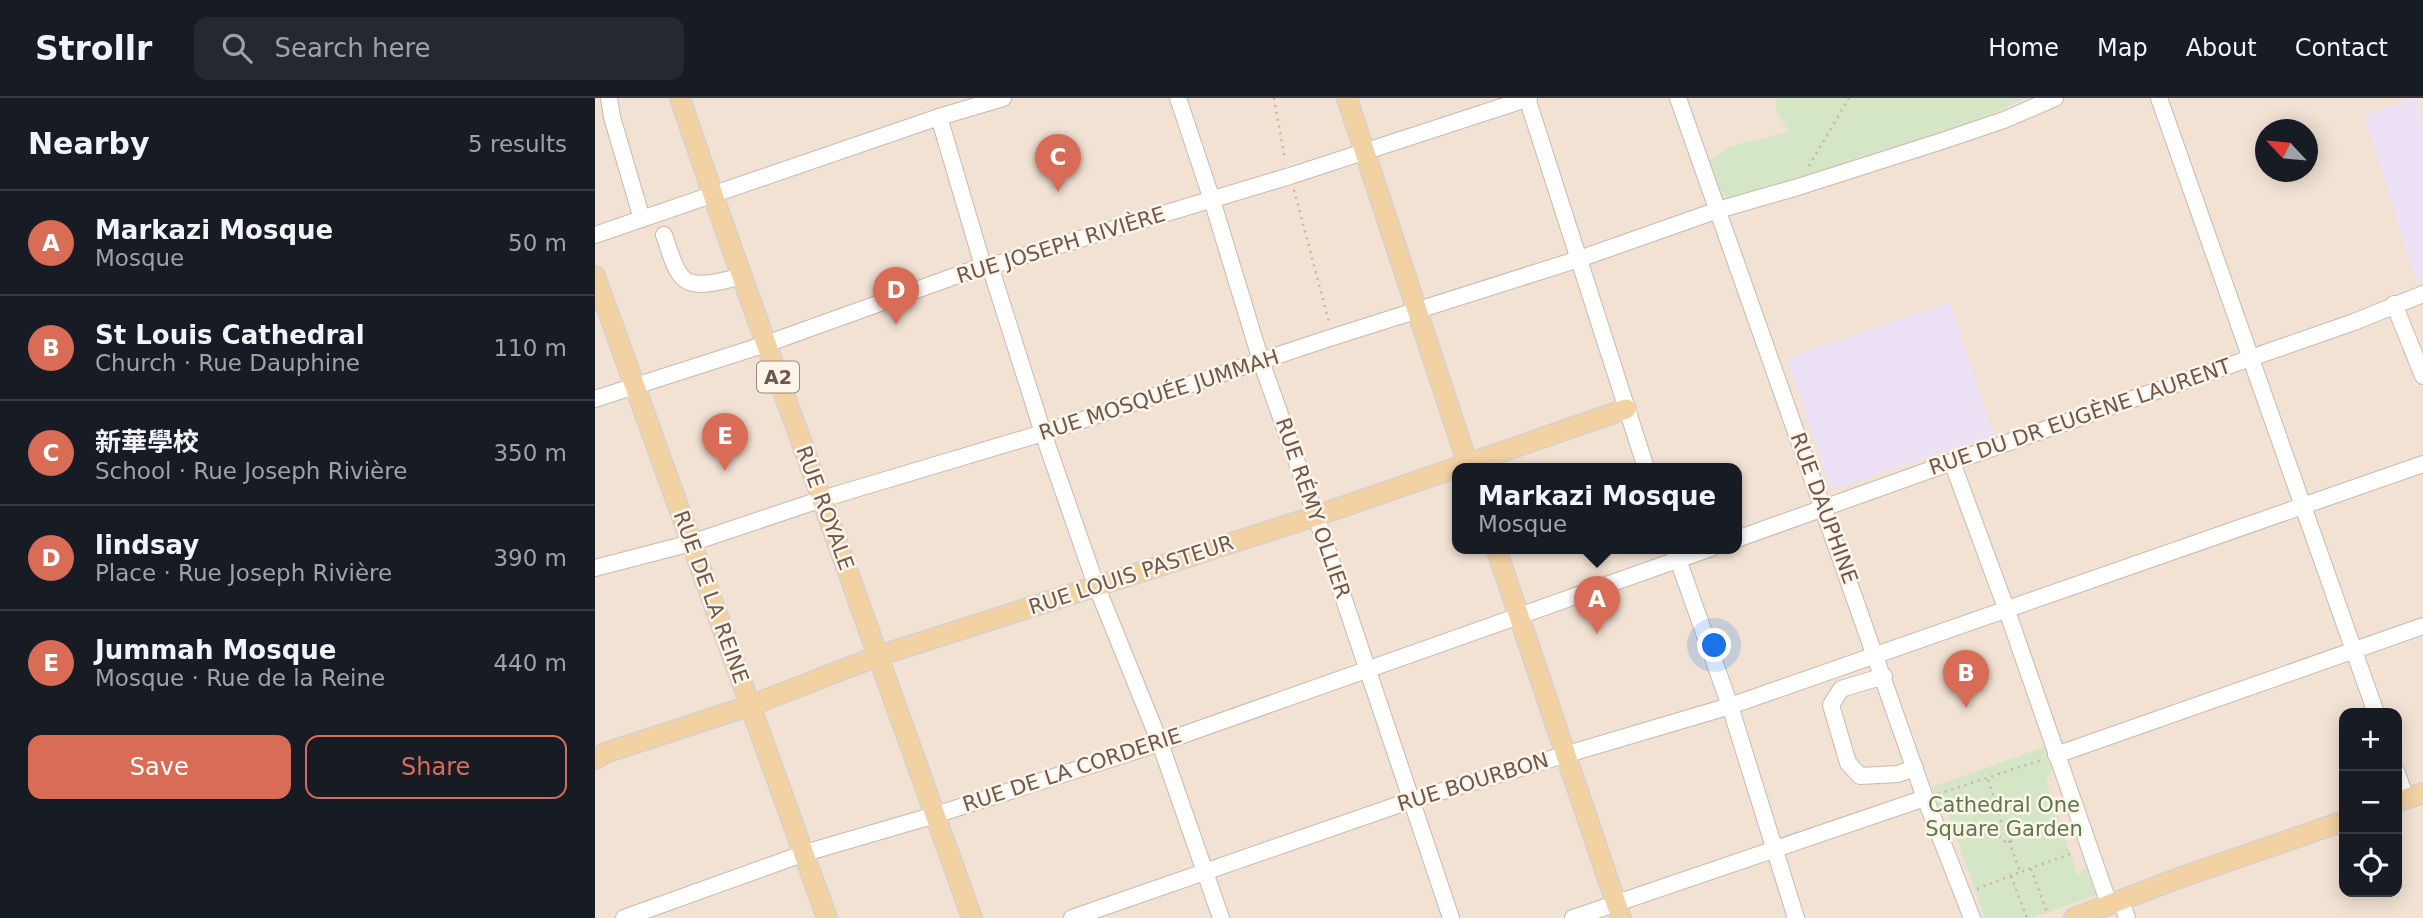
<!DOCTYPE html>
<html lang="en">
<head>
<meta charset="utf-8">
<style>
	:root { --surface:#171b24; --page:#242831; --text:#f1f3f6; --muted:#9ea1a6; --line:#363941; --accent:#d86c56 }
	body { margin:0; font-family:"DejaVu Sans","Noto Sans SC",sans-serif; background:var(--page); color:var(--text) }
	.controls { position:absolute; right:21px; bottom:21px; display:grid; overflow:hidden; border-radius:14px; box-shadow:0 4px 18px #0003 }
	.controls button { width:63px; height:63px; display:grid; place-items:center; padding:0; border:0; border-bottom:2px solid var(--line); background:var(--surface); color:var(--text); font:35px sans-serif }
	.compass { position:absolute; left:1660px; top:21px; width:63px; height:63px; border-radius:50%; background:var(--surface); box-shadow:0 4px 18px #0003; rotate:296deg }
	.you { position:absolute; left:1120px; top:548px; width:24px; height:24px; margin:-18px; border:5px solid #fff; border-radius:50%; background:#1a73e8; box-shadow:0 0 0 10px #1a73e833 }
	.badge { display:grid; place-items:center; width:46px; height:46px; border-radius:50%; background:var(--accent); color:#fff; font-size:23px; font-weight:700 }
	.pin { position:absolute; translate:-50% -58px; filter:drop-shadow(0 2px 4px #0008) }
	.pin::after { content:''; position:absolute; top:37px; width:24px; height:21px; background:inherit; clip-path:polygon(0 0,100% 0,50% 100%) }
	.popup { position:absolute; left:857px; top:365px; width:290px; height:91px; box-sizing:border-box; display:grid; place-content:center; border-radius:14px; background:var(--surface); filter:drop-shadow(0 2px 5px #0005); font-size:23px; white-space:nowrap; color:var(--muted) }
	.popup b { font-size:26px; color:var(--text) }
	.popup::after { content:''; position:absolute; left:50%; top:100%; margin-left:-14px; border:14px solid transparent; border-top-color:var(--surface) }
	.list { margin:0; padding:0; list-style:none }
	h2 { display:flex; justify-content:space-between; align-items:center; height:91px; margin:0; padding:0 28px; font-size:30px }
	h2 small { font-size:23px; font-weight:400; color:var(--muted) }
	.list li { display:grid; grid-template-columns:46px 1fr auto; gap:21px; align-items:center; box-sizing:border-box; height:105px; padding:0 28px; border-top:2px solid var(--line) }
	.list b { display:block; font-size:26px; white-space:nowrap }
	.list p { margin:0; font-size:23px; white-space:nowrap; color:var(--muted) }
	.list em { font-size:23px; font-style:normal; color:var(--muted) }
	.actions { display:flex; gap:14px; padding:21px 28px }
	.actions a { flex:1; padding:16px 0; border:2px solid var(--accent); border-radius:14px; text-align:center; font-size:24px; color:var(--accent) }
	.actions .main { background:var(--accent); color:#fff }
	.icon { flex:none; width:38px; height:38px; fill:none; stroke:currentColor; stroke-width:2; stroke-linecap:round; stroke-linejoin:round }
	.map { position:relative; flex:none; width:1828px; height:820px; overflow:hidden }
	header { display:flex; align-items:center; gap:42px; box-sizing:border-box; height:98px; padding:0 35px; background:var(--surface); border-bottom:2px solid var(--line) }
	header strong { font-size:33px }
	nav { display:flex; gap:38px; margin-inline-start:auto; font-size:24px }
	.search { width:490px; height:63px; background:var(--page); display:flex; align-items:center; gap:18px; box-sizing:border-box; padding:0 24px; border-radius:14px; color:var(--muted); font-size:26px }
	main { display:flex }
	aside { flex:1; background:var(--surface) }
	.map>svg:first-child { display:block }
	.residential { fill:#f1e2d4; fill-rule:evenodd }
	.education { fill:#ede1f6 }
	.green { fill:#d4e6c5 }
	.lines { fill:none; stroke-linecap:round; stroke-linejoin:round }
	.minor-casing { stroke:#cab8ac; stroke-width:18 }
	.major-casing { stroke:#d7d0cd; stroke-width:22 }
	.path { stroke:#d1b2a2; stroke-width:2.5; stroke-dasharray:2 5; stroke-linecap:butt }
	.minor { stroke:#fff; stroke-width:16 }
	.major { stroke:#f2d1a3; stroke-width:19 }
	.labels { text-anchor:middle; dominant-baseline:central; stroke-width:5; stroke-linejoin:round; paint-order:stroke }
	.shield { fill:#fdf5ea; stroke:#9a867c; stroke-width:2 }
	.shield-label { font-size:19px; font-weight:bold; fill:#70574d }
	.street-label { font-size:21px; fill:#70574d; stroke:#fdf5ea }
	.park-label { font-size:21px; fill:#5a7a49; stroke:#fdf5ea }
</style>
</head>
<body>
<header>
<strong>Strollr</strong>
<div class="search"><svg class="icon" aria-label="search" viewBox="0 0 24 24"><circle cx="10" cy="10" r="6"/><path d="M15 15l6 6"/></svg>Search here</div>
<nav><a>Home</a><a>Map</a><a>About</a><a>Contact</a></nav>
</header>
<main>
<aside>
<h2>Nearby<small>5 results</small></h2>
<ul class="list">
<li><span class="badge">A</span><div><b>Markazi Mosque</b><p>Mosque</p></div><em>50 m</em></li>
<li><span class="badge">B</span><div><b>St Louis Cathedral</b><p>Church · Rue Dauphine</p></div><em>110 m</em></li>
<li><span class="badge">C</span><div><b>新華學校</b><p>School · Rue Joseph Rivière</p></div><em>350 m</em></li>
<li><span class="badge">D</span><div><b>lindsay</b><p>Place · Rue Joseph Rivière</p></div><em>390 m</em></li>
<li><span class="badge">E</span><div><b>Jummah Mosque</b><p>Mosque · Rue de la Reine</p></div><em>440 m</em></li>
</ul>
<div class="actions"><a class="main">Save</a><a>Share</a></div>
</aside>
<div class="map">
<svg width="1828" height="820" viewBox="0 0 1828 820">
	<rect width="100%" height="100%" fill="#faf1e5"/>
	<path class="residential" d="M0 0H1828V820H0ZM1671 32H1713V74H1671ZM862 370H1142V450H862ZM1749 615H1802V794H1749Z"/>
	<g class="education">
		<path d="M1817 0H1821L1828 23V181L1821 183 1769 17Z"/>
		<path d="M1355 204 1399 337 1236 392 1192 260Z"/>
	</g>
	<g class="green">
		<path d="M1180 0H1431L1345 39 1143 103C1117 97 1118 91 1107 68L1133 49 1194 34 1182 14Z"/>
		<path d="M1449 649 1457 672 1451 683 1483 778 1491 769 1501 797 1437 820H1390L1350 707 1345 717 1337 689Z"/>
	</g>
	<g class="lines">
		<g class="minor-casing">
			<g id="minor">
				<path d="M14 0 17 19 47 121"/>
				<path d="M583 0 617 102 666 263 721 418 856 820"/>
				<path d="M932 0 1051 370"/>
				<path d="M1083 0 1330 700 1377 820"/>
				<path d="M1564 0 1781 615"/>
				<path d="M344 19 388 168"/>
				<path d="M0 137 344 19 408 0"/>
				<path d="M69 137C74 150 78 169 87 179 98 193 132 182 147 178"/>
				<path d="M395 168 448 335 501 487 565 645 626 820"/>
				<path d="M1799 206 1828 278"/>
				<path d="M0 301 171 246 388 168H395L695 78 934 0"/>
				<path d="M1357 364 1411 510 1514 806"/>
				<path d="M1142 441 1357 364 1759 224 1828 196"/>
				<path d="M1079 450 1135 608 1201 820"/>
				<path d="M0 470 96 445 227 401 448 335 738 239 984 161 1123 112 1203 89 1344 44 1409 22 1460 0"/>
				<path d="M1289 578 1246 591 1236 607 1253 665 1265 678 1303 676 1320 670"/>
				<path d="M1461 657 1828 528"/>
				<path d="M1802 675 1811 701"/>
				<path d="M1526 802 1532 820"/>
				<path d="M29 820 210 755 340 717 565 645 1116 450"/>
				<path d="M477 820 817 702 1135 608 1828 366"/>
				<path d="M978 820 1330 700"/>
			</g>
		</g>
		<g class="major-casing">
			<g id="major">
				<path d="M85 0 126 120 377 820"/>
				<path d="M752 0 874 370"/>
				<path d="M0 178 232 820"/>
				<path d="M901 450 1026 820"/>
				<path d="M0 661 10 655 154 608 283 558 721 418 1031 311"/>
				<path d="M1802 704 1828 695"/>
				<path d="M1479 820 1584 780 1749 723"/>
			</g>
		</g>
		<g class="path">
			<path d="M679 0 690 62"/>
			<path d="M1214 68 1254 0"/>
			<path d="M699 92 734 224"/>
			<path d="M1393 682 1408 729"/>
			<path d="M1343 696 1446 662"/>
			<circle cx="1412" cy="736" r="8"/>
			<path d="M1414 743 1425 774 1475 756"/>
			<path d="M1436 771 1452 814"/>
			<path d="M1416 778 1432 820"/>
			<path d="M1382 791 1425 774"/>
		</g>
		<use href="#minor" class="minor"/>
		<use href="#major" class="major"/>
	</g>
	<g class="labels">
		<rect class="shield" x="162" y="263.5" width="42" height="31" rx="5"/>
		<g class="shield-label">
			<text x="183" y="279">A2</text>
		</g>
		<g class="street-label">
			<text transform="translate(466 147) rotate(-17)">RUE JOSEPH RIVIÈRE</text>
			<text transform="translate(564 297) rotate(-18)">RUE MOSQUÉE JUMMAH</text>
			<text transform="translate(1485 319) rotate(-19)">RUE DU DR EUGÈNE LAURENT</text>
			<text transform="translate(230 410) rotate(70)">RUE ROYALE</text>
			<text transform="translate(718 410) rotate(71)">RUE RÉMY OLLIER</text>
			<text transform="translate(1229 410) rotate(70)">RUE DAUPHINE</text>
			<text transform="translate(536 477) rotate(-18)">RUE LOUIS PASTEUR</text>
			<text transform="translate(116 499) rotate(70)">RUE DE LA REINE</text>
			<text transform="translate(477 672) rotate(-18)">RUE DE LA CORDERIE</text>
			<text transform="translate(878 684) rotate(-17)">RUE BOURBON</text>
		</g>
		<g class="park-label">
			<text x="1409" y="707">Cathedral One<tspan x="1409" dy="24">Square Garden</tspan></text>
		</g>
	</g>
</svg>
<div class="controls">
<button>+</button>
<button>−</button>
<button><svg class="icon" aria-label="locate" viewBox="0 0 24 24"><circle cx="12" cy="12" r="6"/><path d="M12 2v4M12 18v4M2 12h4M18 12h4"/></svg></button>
</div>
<svg class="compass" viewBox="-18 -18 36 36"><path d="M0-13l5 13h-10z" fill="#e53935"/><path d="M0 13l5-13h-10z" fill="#9ea1a6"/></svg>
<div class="you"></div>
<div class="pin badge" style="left:1002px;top:536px">A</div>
<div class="popup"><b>Markazi Mosque</b>Mosque</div>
<div class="pin badge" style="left:1371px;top:610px">B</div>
<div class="pin badge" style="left:463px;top:94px">C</div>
<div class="pin badge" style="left:301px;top:227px">D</div>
<div class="pin badge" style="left:130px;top:373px">E</div>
</div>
</main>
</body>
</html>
